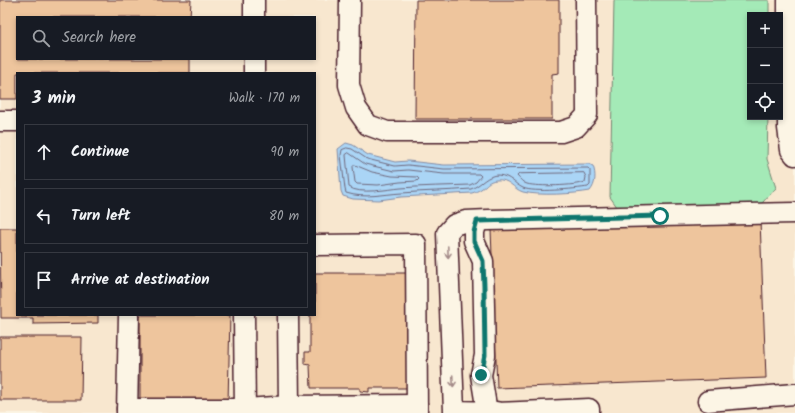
<!DOCTYPE html>
<html lang="en">
<head>
<meta charset="utf-8">
<style>
	:root { --surface:#171b24; --page:#20242c; --text:#f1f3f6; --muted:#9ea1a6; --line:#363941 }
	body { margin:0; font-family:Kalam,sans-serif; background:var(--page); color:var(--text) }
	.controls { position:absolute; right:12px; top:12px; display:grid; overflow:hidden; border-radius:0px; box-shadow:0 2px 6px #0003 }
	.controls button { width:36px; height:36px; display:grid; place-items:center; padding:0; border:0; border-bottom:1px solid var(--line); background:var(--surface); color:var(--text); font:20px sans-serif }
	.stop { position:absolute; width:12px; height:12px; margin:-9px; border:3px solid #0f766e; border-radius:50%; background:#fff }
	.stop.end { background:#0f766e; border-color:#fff; box-shadow:0 1px 4px #0008 }
	.list { margin:0; padding:0; list-style:none }
	h2 { display:flex; justify-content:space-between; align-items:center; height:52px; margin:0; padding:0 16px; font-size:17px }
	h2 small { font-size:13px; font-weight:400; color:var(--muted) }
	.list li { display:grid; grid-template-columns:26px 1fr auto; gap:12px; align-items:center; box-sizing:border-box; height:56px; margin:0 8px 8px; padding:0 8px; border:1px solid var(--line); border-radius:0px }
	.list b { display:block; font-size:15px; white-space:nowrap }
	.list em { font-size:13px; font-style:normal; color:var(--muted) }
	.icon { flex:none; width:22px; height:22px; fill:none; stroke:currentColor; stroke-width:2; stroke-linecap:round; stroke-linejoin:round }
	.map { position:relative; flex:none; width:795px; height:413px; overflow:hidden }
	.search { position:absolute; background:var(--surface); box-shadow:0 2px 6px #0003; left:16px; top:16px; width:300px; height:44px; display:flex; align-items:center; gap:10px; box-sizing:border-box; padding:0 14px; border-radius:0px; color:var(--muted); font-size:15px }
	.panel { position:absolute; background:var(--surface); box-shadow:0 2px 6px #0003; left:16px; top:72px; width:300px; height:244px; border-radius:0px }
	.map>svg:first-child { display:block }
	.built { fill:#f8e7cf; fill-rule:evenodd }
	.green { fill:#a4eab7; stroke:#778471 }
	.water { fill:#aad5f6; stroke:#848ca5 }
	.lines { fill:none; stroke-linecap:round; stroke-linejoin:round }
	.shore { stroke:#70687c; stroke-width:1 }
	.building { fill:#eec59d; stroke:#4a1f2b }
	.minor-casing { stroke:#4a1f2b; stroke-width:23 }
	.minor { stroke:#fcf5e5; stroke-width:20 }
	.oneway { stroke:#a38a88 }
	.route { stroke:#0f766e; stroke-width:5 }
</style>
</head>
<body>
<div class="map">
<svg width="795" height="413" viewBox="0 0 795 413">
	<rect width="100%" height="100%" fill="#fcf5e5"/>
	<filter id="ink" filterUnits="userSpaceOnUse"><feTurbulence type="fractalNoise" baseFrequency=".025" numOctaves="2"/><feDisplacementMap in="SourceGraphic" scale="8" xChannelSelector="R" yChannelSelector="G"/><feConvolveMatrix kernelMatrix="1 2 1 2 8 2 1 2 1" color-interpolation-filters="sRGB"/></filter>
	<g filter="url(#ink)">
		<path class="built" d="M0 0H795V413H0ZM750 15H780V117H750ZM17 17H315V59H17ZM17 73H315V315H17Z"/>
		<path class="green" d="M614 0H769V15H750V117H768L767 159 776 188 762 203 712 213 622 214 610 197Z"/>
		<path class="water" d="M346 143 353 145 368 155 395 162 408 161 444 165 589 164 593 166C596 174 596 184 590 191 575 194 538 196 523 192 513 189 509 178 496 180 488 181 487 185 481 189 478 191 475 192 472 193L401 197 379 200 353 199 343 196 341 191 338 149Z"/>
		<g class="lines">
			<g class="shore">
				<path d="M347 148 352 149 367 159 395 166 408 165 444 169 588 168 590 170V185L588 187C576 189 533 193 523 188 514 184 511 176 498 175 487 175 481 185 471 189 448 191 425 191 402 193 383 194 365 199 346 193L345 189 341 155 342 150Z"/>
				<path d="M349 153 365 164 394 171 408 170 444 174H479L481 176 476 182 470 185C447 186 424 186 401 188 389 189 359 195 349 187L346 155Z"/>
				<path d="M355 165 372 172 392 176 417 177 419 179 417 181 400 182 378 185 357 184 355 182 353 167Z"/>
				<path d="M584 173 586 177 585 182C575 186 538 187 527 184 523 183 520 179 517 176L519 174Z"/>
			</g>
		</g>
		<g class="building">
			<path d="M0 0H191L190 17H17V59H190V73H17V99H0Z"/>
			<path d="M416 0H559V73L552 74V119H415Z"/>
			<path d="M760 220 766 378 497 388 491 229Z"/>
			<path d="M0 228H17V315H98V323L33 324V318H1Z"/>
			<path d="M315 273H413V388H369V392L360 391V388H311L310 365 305 364V352H310V315H315Z"/>
			<path d="M140 315H230L228 403H140Z"/>
			<path d="M0 337H82L81 400H0Z"/>
		</g>
		<g class="lines">
			<g class="minor-casing">
				<g id="minor">
					<path d="M254 0V17"/>
					<path d="M350 0 349 85 356 108 368 125 387 132H561L576 127 587 115 586 0"/>
					<path d="M788 0V128L791 150 795 155"/>
					<path d="M254 59V73"/>
					<path d="M0 121H17"/>
					<path d="M477 221 474 232V241L483 261 485 355 481 375 487 412"/>
					<path d="M315 245 416 244 417 413"/>
					<path d="M244 315 245 413"/>
					<path d="M288 315 289 406 417 405"/>
					<path d="M708 401 795 394"/>
					<path d="M127 409H245L289 406"/>
					<path d="M496 412 454 411 447 233 454 225 466 221 488 220 795 213"/>
					<path d="M127 413 129 315"/>
					<path d="M496 413 589 409V413"/>
				</g>
			</g>
			<use href="#minor" class="minor"/>
		</g>
		<defs><path id="oneway-shaft" d="M-6 0H5M1.5-3L5.5 0L1.5 3" fill="none" stroke-width="1.6" stroke-linecap="round" stroke-linejoin="round"/></defs>
		<g class="oneway">
			<use href="#oneway-shaft" transform="translate(448 252) rotate(88)"/>
			<use href="#oneway-shaft" transform="translate(453 381) rotate(87)"/>
		</g>
	</g>
	<g class="lines" filter="url(#ink)">
		<path class="route" d="M481 375 485 355 484 287 483 261 474 241V232L477 221 660 216"/>
	</g>
</svg>
<div class="controls">
<button>+</button>
<button>−</button>
<button><svg class="icon" aria-label="locate" viewBox="0 0 24 24"><circle cx="12" cy="12" r="6"/><path d="M12 2v4M12 18v4M2 12h4M18 12h4"/></svg></button>
</div>
<div class="stop" style="left:660px;top:216px"></div>
<div class="stop end" style="left:481px;top:375px"></div>
<div class="search"><svg class="icon" aria-label="search" viewBox="0 0 24 24"><circle cx="10" cy="10" r="6"/><path d="M15 15l6 6"/></svg>Search here</div>
<section class="panel">
<h2>3 min<small>Walk · 170 m</small></h2>
<ul class="list">
<li><svg class="icon" aria-label="ahead" viewBox="0 0 24 24"><path d="M12 20V5M6 11l6-6 6 6"/></svg><div><b>Continue</b></div><em>90 m</em></li>
<li><svg class="icon" aria-label="left" viewBox="0 0 24 24"><path d="M17 20v-9H6M10 6l-5 5 5 5"/></svg><div><b>Turn left</b></div><em>80 m</em></li>
<li><svg class="icon" aria-label="arrive" viewBox="0 0 24 24"><path d="M6 21V4h12l-3 4 3 4H6"/></svg><div><b>Arrive at destination</b></div></li>
</ul>
</section>
</div>
</body>
</html>
